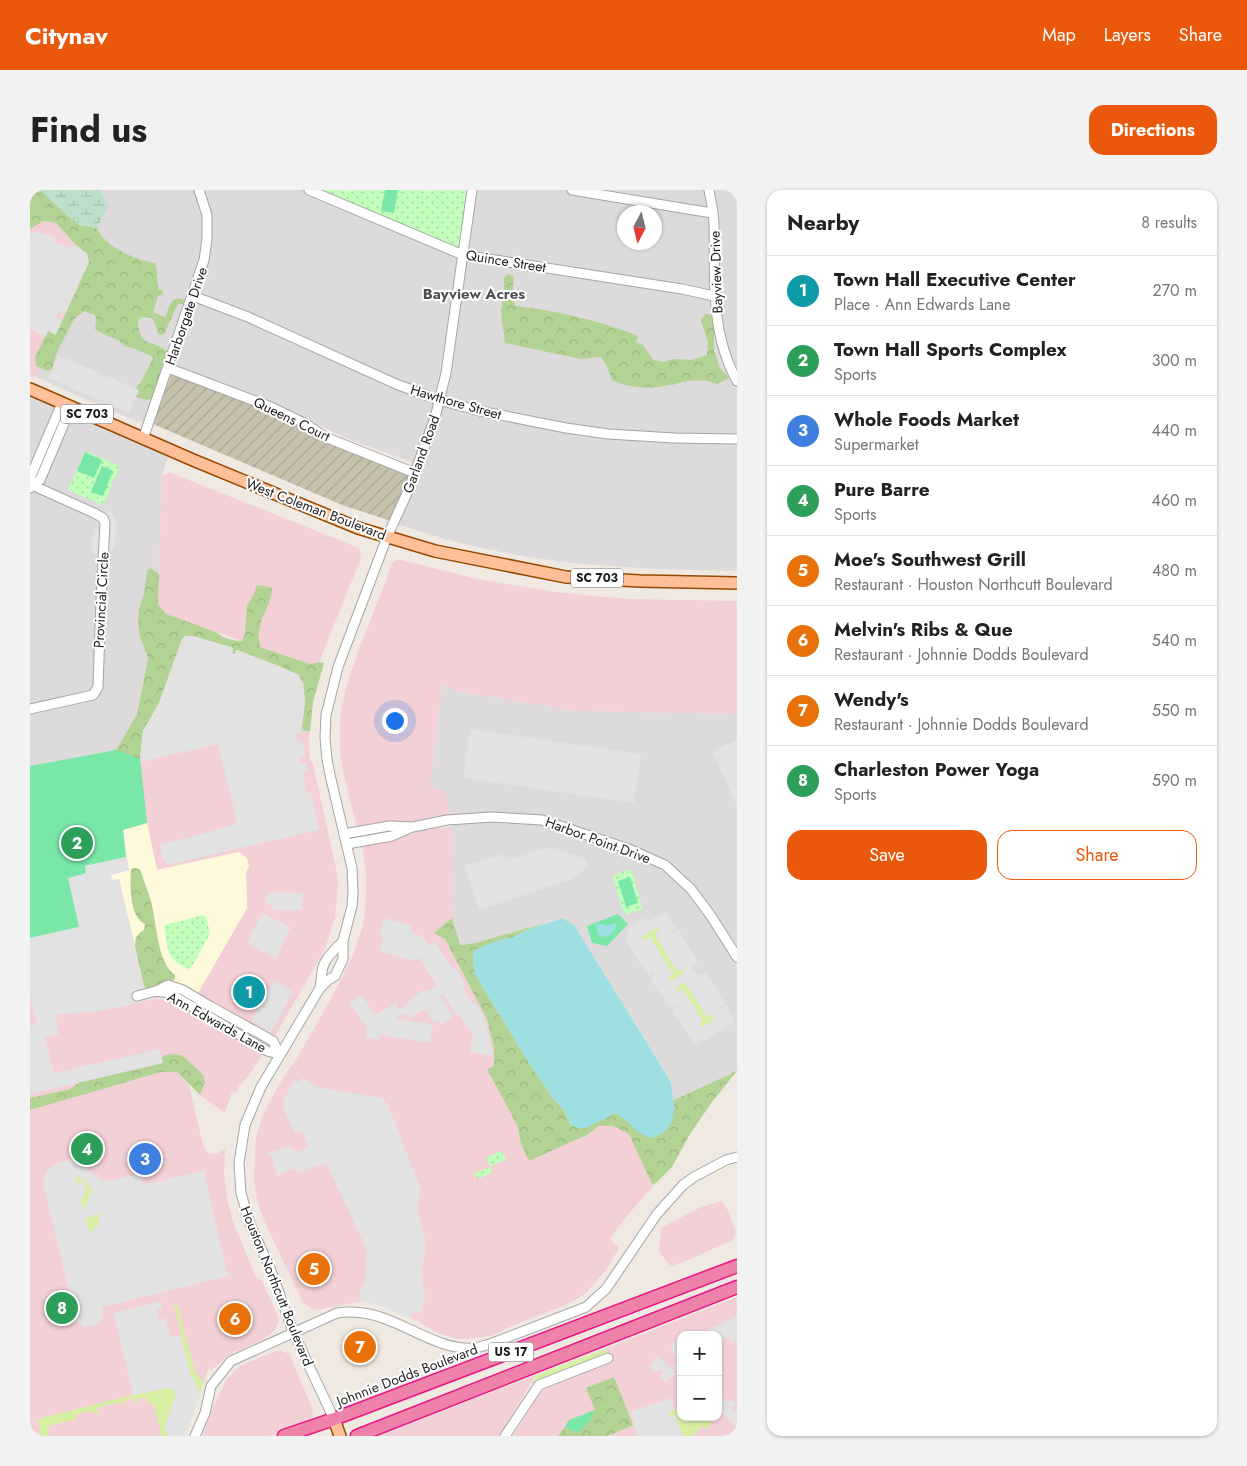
<!DOCTYPE html>
<html lang="en">
<head>
<meta charset="utf-8">
<style>
	:root { --surface:#fff; --page:#f2f2f2; --text:#222; --muted:#767676; --line:#e0e0e0; --accent:#ea580c }
	body { margin:0; font-family:Jost,sans-serif; background:var(--page); color:var(--text) }
	.controls { position:absolute; right:15px; bottom:15px; display:grid; overflow:hidden; border-radius:10px; box-shadow:0 1px 4px #0004 }
	.controls button { width:45px; height:45px; display:grid; place-items:center; padding:0; border:0; border-bottom:1px solid var(--line); background:var(--surface); color:var(--text); font:25px sans-serif }
	.compass { position:absolute; left:587px; top:15px; width:45px; height:45px; border-radius:50%; background:var(--surface); box-shadow:0 1px 4px #0004; rotate:187deg }
	.you { position:absolute; left:364px; top:530px; width:18px; height:18px; margin:-12px; border:4px solid #fff; border-radius:50%; background:#1a73e8; box-shadow:0 0 0 8px #1a73e833 }
	.badge { display:grid; place-items:center; width:32px; height:32px; border-radius:50%; background:var(--accent); color:#fff; font-size:16px; font-weight:700 }
	.pin { position:absolute; translate:-50% -50%; border:2px solid #fff; box-shadow:0 1px 5px #0006 }
	.list { margin:0; padding:0; list-style:none }
	h2 { display:flex; justify-content:space-between; align-items:center; height:65px; margin:0; padding:0 20px; font-size:21px }
	h2 small { font-size:16px; font-weight:400; color:var(--muted) }
	.list li { display:grid; grid-template-columns:32px 1fr auto; gap:15px; align-items:center; box-sizing:border-box; height:70px; padding:0 20px; border-top:1px solid var(--line) }
	.list b { display:block; font-size:19px; white-space:nowrap }
	.list p { margin:0; font-size:16px; white-space:nowrap; color:var(--muted) }
	.list em { font-size:16px; font-style:normal; color:var(--muted) }
	.actions { display:flex; gap:10px; padding:15px 20px }
	.actions a { flex:1; padding:11px 0; border:1px solid var(--accent); border-radius:15px; text-align:center; font-size:18px; color:var(--accent) }
	.actions .main { background:var(--accent); color:#fff }
	.map { position:relative; flex:none; width:707px; height:1246px; overflow:hidden; border-radius:15px }
	header { display:flex; align-items:center; gap:30px; box-sizing:border-box; height:70px; padding:0 25px; background:var(--accent); color:#fff }
	header strong { font-size:24px }
	nav { display:flex; gap:28px; margin-inline-start:auto; font-size:18px }
	.intro { display:flex; align-items:center; justify-content:space-between; box-sizing:border-box; height:120px; padding:0 30px }
	h1 { margin:0; font-size:35px }
	.button { padding:12px 22px; border-radius:15px; background:var(--accent); color:#fff; font-size:18px; font-weight:700 }
	main { display:flex; gap:30px; padding:0 30px }
	aside { flex:1; background:var(--surface); border-radius:15px; box-shadow:0 1px 4px #0004 }
	.map>svg:first-child { display:block }
	.residential { fill:#dcdadb; fill-rule:evenodd }
	.commercial { fill:#f2d0d5; fill-rule:evenodd }
	.education { fill:#fff9dc }
	.construction { fill:url(#construction-furrows) }
	.grass { fill:#d7efa3 }
	.forest { fill:url(#forest-crowns) }
	.wetland { fill:url(#wetland-marsh) }
	.park { fill:url(#park-dots) }
	.pitch { fill:#78e7a8 }
	.parking { fill:#e2e2e2; fill-rule:evenodd }
	.water { fill:#9edfe2 }
	.lines { fill:none; stroke-linecap:round; stroke-linejoin:round }
	.minor-casing { stroke:#a5a5a5; stroke-width:11 }
	.major-casing { stroke:#974900; stroke-width:14 }
	.highway-casing { stroke:#ea1385; stroke-width:15 }
	.minor { stroke:#fff; stroke-width:9 }
	.major { stroke:#ffbf98; stroke-width:11 }
	.highway { stroke:#ef82ab; stroke-width:12 }
	.labels { text-anchor:middle; dominant-baseline:central; stroke-width:4; stroke-linejoin:round; paint-order:stroke }
	.shield { fill:#fff; stroke:#626262; stroke-width:1 }
	.shield-label { font-size:12px; font-weight:bold; fill:#1e1e1e }
	.street-label { font-size:14px; fill:#1e1e1e; stroke:#fff }
	.neighbourhood-label { font-size:15px; font-weight:bold; fill:#515151; stroke:#fff }
</style>
</head>
<body>
<header>
<strong>Citynav</strong>
<nav><a>Map</a><a>Layers</a><a>Share</a></nav>
</header>
<div class="intro"><h1>Find us</h1><a class="button">Directions</a></div>
<main>
<div class="map">
<svg width="707" height="1246" viewBox="0 0 707 1246">
	<defs>
		<pattern id="construction-furrows" width="10" height="10" patternUnits="userSpaceOnUse" patternTransform="scale(1.25)"><rect width="10" height="10" fill="#c5c1ad"/><path d="M-1 1l2-2M0 10L10 0M9 11l2-2" fill="none" stroke="#a9a594"/></pattern>
		<pattern id="forest-crowns" width="20" height="18" patternUnits="userSpaceOnUse" patternTransform="scale(1.25)"><rect width="20" height="18" fill="#b2d393"/><path d="M2 6a3 3 0 1 1 6 0M12 15a3 3 0 1 1 6 0" fill="none" stroke="#99b57e"/></pattern>
		<pattern id="wetland-marsh" width="20" height="14" patternUnits="userSpaceOnUse" patternTransform="scale(1.25)"><rect width="20" height="14" fill="#bee0ca"/><path d="M1 5h8M5 5V1M11 12h8M15 12V8" fill="none" stroke="#a3c0ad"/></pattern>
		<pattern id="park-dots" width="8" height="8" patternUnits="userSpaceOnUse" patternTransform="scale(1.25)"><rect width="8" height="8" fill="#c2ffbb"/><path d="M2 2h.1M6 6h.1" fill="none" stroke="#a6daa0" stroke-width="1.8" stroke-linecap="round"/></pattern>
	</defs>
	<rect width="100%" height="100%" fill="#f0e9e2"/>
	<g class="residential">
		<path d="M70 0H707V381L626 379 551 374 498 367 456 359 414 349 363 333 385 273 318 249 261 222 148 176 136 178 115 230 108 232 6 187 59 72 57 64 67 38 79 16ZM594 22H624V52H594Z"/>
		<path d="M0 199 140 261 132 285 128 414 107 524 86 560 0 576Z"/>
		<path d="M412 495 427 501 548 521 707 524V881L644 910 640 889 544 735 532 728 445 753 429 755 422 728 423 713 421 637 416 601 400 598Z"/>
	</g>
	<g class="commercial">
		<path d="M15 31 26 33 44 53 57 64 59 72 6 187 0 185V39Z"/>
		<path d="M141 283 329 358 331 368 289 472 280 474 137 425 128 414 132 285Z"/>
		<path d="M368 369 452 390 526 402 573 407 602 409 707 411V524L548 521 427 501 412 495 400 598 416 601 420 627 327 638 314 586 310 562V527L316 497 327 465 362 374Z"/>
		<path d="M283 512 279 551 280 569 283 574 306 678 308 693 305 728 295 759 245 846H241L187 818 168 803 217 718 216 682 209 662 127 680 117 633 110 569Z"/>
		<path d="M421 637 423 713 422 728 404 743 415 749 457 829 464 858V876L457 880 488 937 499 970 559 944 568 936H583L599 944 624 995 591 1033 580 1049 589 1058 576 1080 555 1104 536 1115 494 1131 460 1146 437 1149H427L408 1143 389 1132 370 1123 349 1115 334 1111 284 1120 273 1113 235 1033 227 1010 224 988 226 947 234 922 250 893 270 863 307 798 324 762 332 739 335 723 336 697V682L332 654 334 653 375 646 392 640Z"/>
		<path d="M96 667 129 810 134 809 144 811 230 862 232 865 221 883 209 896 206 903 202 902 195 923 170 905 175 892 163 875 47 895 40 899 0 908V748L49 737Z"/>
		<path d="M131 882H147L159 895 173 955 177 962 182 964 188 963 195 959 194 984 197 1007 203 1032 227 1089 232 1091 249 1128V1133L244 1141 232 1150 197 1166 182 1180 178 1179 169 1208H168L159 1236 152 1246H0V920Z"/>
		<path d="M692 1011 697 1019 706 1042 703 1050 658 1070 641 1076 629 1062 631 1038 671 1017Z"/>
		<path d="M707 1107V1246H483L509 1205 515 1199 579 1170 575 1159ZM651 1145H688V1227H651Z"/>
		<path d="M250 1161 255 1162 260 1165 282 1218 283 1223 281 1229 273 1235 238 1246H172L188 1206 197 1189 210 1176 243 1162Z"/>
		<path d="M506 1185 469 1246H349Z"/>
	</g>
	<path class="education" d="M117 633 127 680 209 662 217 668 219 676 216 682 217 718 168 803 156 796 141 792 115 799 89 690H82L81 685 99 680 93 639Z"/>
	<path class="construction" d="M142 182 256 229 291 250 380 285 361 331 312 315 123 234Z"/>
	<g class="grass">
		<path d="M627 738 629 739V741L625 745 647 781 652 779 655 780 654 783 642 791 639 790V787L643 784 620 748 616 750 613 749V746Z"/>
		<path d="M655 792 677 827 681 825 685 826C683 831 675 837 669 837V833L673 831 653 800 648 802 646 801V798Z"/>
		<path d="M47 986C63 995 67 1003 53 1018L50 1010 56 1002 48 995 46 987Z"/>
		<path d="M67 1022 70 1033 59 1044 56 1029 61 1025Z"/>
		<path d="M144 1113 146 1114 148 1117 165 1182 174 1192 169 1208H168L171 1201 167 1199 161 1188Z"/>
		<path d="M575 1159 577 1165 501 1194 506 1185Z"/>
		<path d="M138 1198 144 1200 146 1204 134 1240 137 1241 138 1246H132L123 1213H118L116 1207 107 1209V1216L105 1214 103 1208 95 1210 96 1216 91 1212 66 1218 69 1224H65L61 1221 44 1225 47 1229 21 1235 18 1238 19 1246H11L8 1231 11 1228 103 1205Z"/>
		<path d="M651 1218V1227H665L671 1232 675 1227H680L681 1234 677 1239 672 1236 662 1246H653L645 1225 639 1226 637 1225 638 1223Z"/>
	</g>
	<g class="forest">
		<path d="M0 0H11L31 20 49 35 67 38C75 57 105 70 125 73L127 80 128 99 133 101V105L128 106 123 122 135 127C140 115 142 103 156 111V114H149L147 116 134 144 129 145C126 139 126 134 122 128L113 127 108 130C108 159 124 148 140 164L124 208 118 210 106 207 109 201 106 199 107 195 110 194 123 168 121 166 105 159 94 156C89 147 74 147 65 139L66 130 65 125 54 121 44 129 27 162 22 179 17 181 6 176 5 167 18 141 26 144 59 72 57 64 44 53 26 33 14 31 0 39Z"/>
		<path d="M477 84 484 86 482 105 485 116C527 121 569 130 608 146L606 152 613 155 623 170 634 172 643 169 662 170 677 165 678 153 671 130 675 124H679L684 131V161L690 178 699 188 687 194C664 186 657 193 634 196 616 199 599 198 582 190L577 176 571 167 551 169 475 153 471 121 474 103V88Z"/>
		<path d="M120 378 129 384 128 414 136 424 186 442C192 448 203 451 212 451L215 443 217 416 223 406 227 395 235 396 242 398C242 414 231 425 229 441 228 446 230 452 230 457L280 474 289 472 294 473 283 512 280 541H274L272 538 275 512 273 492 256 479 207 460 205 464H202L203 458 163 446H155L152 450 129 513 113 541 110 569 117 633 58 566 86 560 107 524 118 468 110 447 108 431 109 419 114 404 117 381Z"/>
		<path d="M105 678 109 679 111 682C114 691 117 699 120 708 127 729 126 772 145 785V789L141 792 115 799C112 787 102 759 106 748 108 744 110 742 114 740L115 734C99 727 100 694 101 679Z"/>
		<path d="M422 728 430 755 445 753 519 732 497 740 480 749 476 748 444 761 443 768 445 784 496 868 523 908 534 920 541 935 586 923 622 948C641 938 644 932 644 910L707 881 682 912 660 944 642 977 624 995 621 992 599 944 583 936H568L559 944 499 971 491 954 488 937 457 879 464 876V858L457 829 415 749 404 743Z"/>
		<path d="M140 864 151 865 163 875 173 885 175 892 170 905 147 882H131L0 920V908L40 899 50 892 132 873 131 867Z"/>
		<path d="M584 1187 603 1235 578 1246H528L535 1237 547 1243 559 1232 565 1220 556 1198Z"/>
	</g>
	<path class="wetland" d="M11 0H70L79 16 67 38 49 35 31 20Z"/>
	<g class="park">
		<path d="M284 0H438L430 57 428 58Z"/>
		<path d="M55 261 90 276 73 315 38 300Z"/>
		<path d="M601 679 613 719 597 724 593 721 582 686Z"/>
		<path d="M173 725 176 726 180 744 161 778 159 779C135 770 138 758 134 735Z"/>
		<path d="M472 961 476 970 460 976 462 983 447 989 444 983 460 977 456 967Z"/>
	</g>
	<g class="pitch">
		<path d="M355 0H368L364 23 351 21Z"/>
		<path d="M55 262 72 270 64 288 47 281Z"/>
		<path d="M72 276 83 281 73 306 61 302Z"/>
		<path d="M86 560 110 569 117 633 93 640 96 667 55 676 56 682 49 737 0 748V576Z"/>
		<path d="M600 687 608 713 596 717 588 691Z"/>
		<path d="M588 724 598 734 577 756 562 753 557 736Z"/>
		<path d="M565 1220 559 1232 547 1243 535 1237 539 1230Z"/>
	</g>
	<g class="parking">
		<path d="M4 42 25 47V53L36 56V59L38 58 39 54 48 57 57 64 59 72 35 124 28 122H27L26 128 32 130 26 145 18 141 15 147 0 139V43Z"/>
		<path d="M28 165 109 200 99 223 18 188Z"/>
		<path d="M80 319 85 329 86 334 85 360H79L80 334 76 323Z"/>
		<path d="M63 339H71L69 365 62 364Z"/>
		<path d="M155 446H163L203 458 202 463 203 464H205L206 460 268 484 273 492 275 512 271 544 267 543 266 545V548L269 552 274 553 275 566 271 567 269 573 276 572 278 581 273 582 276 601 277 603 281 602 289 640 137 675 136 669H132L130 655 204 635 207 632 188 554 111 572 110 569 113 541 129 513 152 449Z"/>
		<path d="M440 539 611 564 604 613 433 588Z"/>
		<path d="M707 550V616L682 561Z"/>
		<path d="M521 657 554 668 559 677 541 689 449 720 434 676 474 664 476 670Z"/>
		<path d="M96 667 99 680 81 685 82 690 89 689 115 799 125 797 127 805 125 809 65 822 25 824 29 844 15 847 24 883 130 859 133 873 0 904V836L7 834 0 807V748L49 737 38 688 56 683 55 676Z"/>
		<path d="M237 702 274 703 272 709 271 715 273 720H243L240 714 235 713V708L238 705Z"/>
		<path d="M635 722 646 738 640 742V744H642L648 740 668 771 662 775V777L668 786 675 782 695 813 689 819H692L697 815 704 828 701 835 666 855 642 821 647 816 645 815 640 819 620 788 625 785V783L623 782 618 786 595 749 600 745 597 739 614 727 619 732 627 726H630ZM627 738 629 739V741L625 745 647 781 652 779 655 780 654 783 642 791 639 790V787L643 784 620 747 616 750 612 749 613 746ZM655 792 677 827 681 825 685 826 678 834 672 837H669V835L673 831 653 799 649 802 646 801V798Z"/>
		<path d="M232 723 261 737 246 768 217 754Z"/>
		<path d="M353 728 382 735 381 742 394 748 399 755 405 752 422 778 425 777 436 795 432 797 442 814 445 812 454 827 462 857V866L440 862 443 842 436 837 430 824 426 826 413 803 410 805 423 827 411 834 408 830 403 832 395 819 378 829 375 823 367 827V829L403 834 400 853 350 845 349 850 336 847 337 838 319 812 331 804 345 825 366 813 369 819 378 814V810L394 800 398 801 406 795 390 768 383 770 350 762 353 748 350 743Z"/>
		<path d="M244 791 263 802 241 842 221 831Z"/>
		<path d="M271 887 285 895 296 899 347 907 353 909 358 915 390 997 388 1019 391 1036 395 1047V1061L393 1075 391 1077 395 1107 391 1124 385 1121 383 1123 380 1128 349 1115 334 1111 330 1112V1100L335 1093 336 1058 296 973 267 983 265 978 247 986 242 967 237 963 258 957 268 962 277 958 278 955 272 941 265 943 253 917 254 910 264 890 269 893H271Z"/>
		<path d="M39 970 53 976 71 990 77 991 110 984 113 995 177 980 175 987 197 1081 202 1085 72 1117 73 1126 71 1128 72 1133 53 1137V1135L43 1130 42 1126 37 1107 40 1106 14 998V991L16 983 22 976 30 972ZM47 986 61 996 62 1002 58 1008V1012L53 1018 50 1010 56 1002 55 995 52 991 47 995 46 987ZM67 1022 70 1033 60 1044 56 1029 61 1025 62 1028Z"/>
		<path d="M131 1111 132 1118 126 1120 128 1129H136L140 1147 151 1146 161 1188H164L167 1199 171 1201 159 1236 152 1246H138L137 1241 134 1240 146 1204 144 1200 138 1198 103 1205 84 1124V1123Z"/>
		<path d="M707 1127V1150L701 1153 697 1147 688 1151V1145H663L674 1140 676 1144 678 1145 679 1142 678 1139Z"/>
		<path d="M651 1149V1185L643 1177 648 1171 646 1167 645 1166 640 1154Z"/>
		<path d="M628 1165 646 1183 635 1192 629 1186 633 1182 632 1180H629L626 1183 619 1176Z"/>
		<path d="M688 1201 696 1212 703 1210 705 1215 701 1218 707 1225V1238L693 1223 688 1215Z"/>
		<path d="M640 1208 645 1221 638 1223V1225L639 1226 645 1225 653 1246H608L600 1222Z"/>
	</g>
	<g class="water">
		<path d="M532 728 544 735 640 890C643 905 649 927 636 940 633 944 626 946 622 948 607 945 599 932 586 923L556 938H548L541 935 534 920 523 908 496 868 445 784 443 768 444 761 456 755 476 748 480 749 497 740Z"/>
		<path d="M585 733 587 737 578 747 569 746 566 735 571 734 577 736Z"/>
	</g>
	<g class="lines">
		<g class="minor-casing">
			<g id="minor">
				<path d="M279 0 433 65 652 99 684 106"/>
				<path d="M542 0 682 23"/>
				<path d="M679 0C681 11 684 23 684 35 685 87 680 143 707 191"/>
				<path d="M163 106 218 127 366 194 409 210 450 221 536 238 578 244 644 248 707 249"/>
				<path d="M138 178 241 217 276 234 295 247 385 283"/>
				<path d="M113 249 174 70 177 49V25L169 0"/>
				<path d="M0 288 32 213"/>
				<path d="M0 289 2 295 10 290 41 217"/>
				<path d="M0 298 2 295 64 323 73 328 75 333 71 410 68 497 63 505 0 519"/>
				<path d="M314 644 359 636 383 637 417 630 462 627 512 630 599 659 635 675 661 699 681 726 707 767"/>
				<path d="M317 654 362 646 380 638"/>
				<path d="M290 798C291 793 291 787 292 782 293 769 305 760 313 751"/>
				<path d="M126 801 139 803 237 861 249 864"/>
				<path d="M107 806 126 801 138 795 153 800 178 815 243 851 249 864"/>
				<path d="M304 1229 264 1144 240 1078 220 1034 211 1003 209 973 215 935 231 897 290 798 298 790 305 786 313 769V751L322 716 323 702 322 678 300 585 297 569 295 548 296 525 308 477 357 347 378 301 405 228 416 183 442 0"/>
				<path d="M165 1246 175 1223 181 1196 201 1171 307 1123C360 1114 398 1162 445 1158 450 1157 456 1155 460 1154L556 1117 576 1099 627 1024 653 995 664 987 696 970 707 967"/>
				<path d="M475 1246 509 1195 578 1168"/>
			</g>
		</g>
		<g class="major-casing">
			<g id="major">
				<path d="M0 199 163 270 328 338 405 361 536 387 610 391 707 393"/>
				<path d="M304 1229 310 1246"/>
			</g>
		</g>
		<g class="highway-casing">
			<g id="highway">
				<path d="M254 1246 304 1229 707 1076"/>
				<path d="M327 1246 707 1097"/>
			</g>
		</g>
		<use href="#minor" class="minor"/>
		<use href="#major" class="major"/>
		<use href="#highway" class="highway"/>
	</g>
	<g class="labels">
		<g class="shield">
			<rect x="31" y="214.5" width="52" height="19" rx="4"/>
			<rect x="541" y="378.5" width="52" height="19" rx="4"/>
			<rect x="458.5" y="1152.5" width="45" height="19" rx="4"/>
		</g>
		<g class="shield-label">
			<text x="57" y="224">SC 703</text>
			<text x="567" y="388">SC 703</text>
			<text x="481" y="1162">US 17</text>
		</g>
		<g class="street-label">
			<text transform="translate(476 71) rotate(9)">Quince Street</text>
			<text transform="translate(686 82) rotate(-92)">Bayview Drive</text>
			<text transform="translate(156 126) rotate(-71)">Harborgate Drive</text>
			<text transform="translate(426 212) rotate(16)">Hawthore Street</text>
			<text transform="translate(262 229) rotate(26)">Queens Court</text>
			<text transform="translate(391 264) rotate(-70)">Garland Road</text>
			<text transform="translate(286 319) rotate(21)">West Coleman Boulevard</text>
			<text transform="translate(71 410) rotate(-87)">Provincial Circle</text>
			<text transform="translate(568 650) rotate(20)">Harbor Point Drive</text>
			<text transform="translate(187 832) rotate(29)">Ann Edwards Lane</text>
			<text transform="translate(247 1096) rotate(68)">Houston Northcutt Boulevard</text>
			<text transform="translate(377 1185) rotate(-21)">Johnnie Dodds Boulevard</text>
		</g>
		<g class="neighbourhood-label">
			<text x="444" y="104">Bayview Acres</text>
		</g>
	</g>
</svg>
<div class="controls">
<button>+</button>
<button>−</button>
</div>
<svg class="compass" viewBox="-18 -18 36 36"><path d="M0-13l5 13h-10z" fill="#e53935"/><path d="M0 13l5-13h-10z" fill="#767676"/></svg>
<div class="you"></div>
<div class="pin badge" style="left:219px;top:802px;background:#0f9aa8">1</div>
<div class="pin badge" style="left:47px;top:653px;background:#2e9e5b">2</div>
<div class="pin badge" style="left:115px;top:969px;background:#3f7fe0">3</div>
<div class="pin badge" style="left:57px;top:959px;background:#2e9e5b">4</div>
<div class="pin badge" style="left:284px;top:1079px;background:#e8710a">5</div>
<div class="pin badge" style="left:205px;top:1129px;background:#e8710a">6</div>
<div class="pin badge" style="left:330px;top:1157px;background:#e8710a">7</div>
<div class="pin badge" style="left:32px;top:1118px;background:#2e9e5b">8</div>
</div>
<aside>
<h2>Nearby<small>8 results</small></h2>
<ul class="list">
<li><span class="badge" style="background:#0f9aa8">1</span><div><b>Town Hall Executive Center</b><p>Place · Ann Edwards Lane</p></div><em>270 m</em></li>
<li><span class="badge" style="background:#2e9e5b">2</span><div><b>Town Hall Sports Complex</b><p>Sports</p></div><em>300 m</em></li>
<li><span class="badge" style="background:#3f7fe0">3</span><div><b>Whole Foods Market</b><p>Supermarket</p></div><em>440 m</em></li>
<li><span class="badge" style="background:#2e9e5b">4</span><div><b>Pure Barre</b><p>Sports</p></div><em>460 m</em></li>
<li><span class="badge" style="background:#e8710a">5</span><div><b>Moe's Southwest Grill</b><p>Restaurant · Houston Northcutt Boulevard</p></div><em>480 m</em></li>
<li><span class="badge" style="background:#e8710a">6</span><div><b>Melvin's Ribs &amp; Que</b><p>Restaurant · Johnnie Dodds Boulevard</p></div><em>540 m</em></li>
<li><span class="badge" style="background:#e8710a">7</span><div><b>Wendy's</b><p>Restaurant · Johnnie Dodds Boulevard</p></div><em>550 m</em></li>
<li><span class="badge" style="background:#2e9e5b">8</span><div><b>Charleston Power Yoga</b><p>Sports</p></div><em>590 m</em></li>
</ul>
<div class="actions"><a class="main">Save</a><a>Share</a></div>
</aside>
</main>
</body>
</html>
